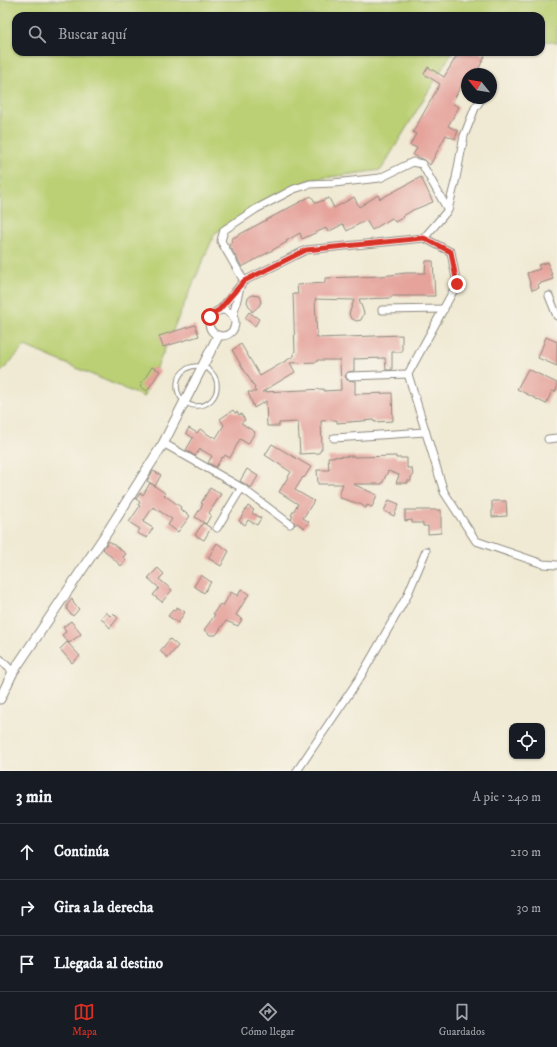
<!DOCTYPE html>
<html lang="es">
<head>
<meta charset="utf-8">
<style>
	:root { --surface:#171b24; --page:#242831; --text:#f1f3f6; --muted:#9ea1a6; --line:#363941; --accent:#d93025 }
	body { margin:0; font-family:"IM FELL DW Pica",serif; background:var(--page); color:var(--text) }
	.controls { position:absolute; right:12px; bottom:12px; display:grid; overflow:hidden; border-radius:8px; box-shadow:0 1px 3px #0004 }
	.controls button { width:36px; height:36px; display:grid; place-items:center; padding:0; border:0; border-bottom:1px solid var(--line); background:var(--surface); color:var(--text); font:20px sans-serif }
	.compass { position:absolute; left:461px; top:68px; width:36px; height:36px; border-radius:50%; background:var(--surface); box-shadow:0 1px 3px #0004; rotate:300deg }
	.stop { position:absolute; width:12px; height:12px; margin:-9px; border:3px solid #d93025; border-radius:50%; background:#fff }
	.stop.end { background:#d93025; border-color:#fff; box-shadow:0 1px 4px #0008 }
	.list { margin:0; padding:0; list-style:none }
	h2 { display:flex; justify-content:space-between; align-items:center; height:52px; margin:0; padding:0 16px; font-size:17px }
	h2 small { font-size:13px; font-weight:400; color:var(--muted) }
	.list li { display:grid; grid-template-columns:26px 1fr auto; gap:12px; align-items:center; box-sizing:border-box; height:56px; padding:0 16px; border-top:1px solid var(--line) }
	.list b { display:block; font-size:15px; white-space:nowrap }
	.list em { font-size:13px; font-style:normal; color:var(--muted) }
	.icon { flex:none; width:22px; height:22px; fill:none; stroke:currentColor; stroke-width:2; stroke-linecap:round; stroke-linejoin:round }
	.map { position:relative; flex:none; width:557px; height:771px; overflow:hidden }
	.search { position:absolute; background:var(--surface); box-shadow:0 1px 3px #0004; left:12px; right:12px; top:12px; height:44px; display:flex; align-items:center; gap:10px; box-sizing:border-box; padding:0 14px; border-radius:12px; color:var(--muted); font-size:15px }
	.sheet { height:220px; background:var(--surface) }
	nav { display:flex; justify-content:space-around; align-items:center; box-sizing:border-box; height:56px; border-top:1px solid var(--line); background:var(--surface); font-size:11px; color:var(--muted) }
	nav a { display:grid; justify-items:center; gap:2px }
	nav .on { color:var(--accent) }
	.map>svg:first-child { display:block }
	.green { fill:#bbd074; stroke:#737e50 }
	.building { fill:#e5a39b; fill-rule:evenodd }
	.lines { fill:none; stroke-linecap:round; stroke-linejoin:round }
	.service-casing { stroke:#8e8a80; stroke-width:5.5 }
	.minor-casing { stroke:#8e8a80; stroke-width:9 }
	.tertiary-casing { stroke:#8e8a80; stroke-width:11 }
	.service { stroke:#fff; stroke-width:3.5 }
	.minor { stroke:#fff; stroke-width:7 }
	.tertiary { stroke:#fff; stroke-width:9 }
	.route { stroke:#d93025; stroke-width:5 }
</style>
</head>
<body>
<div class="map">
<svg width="557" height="771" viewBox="0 0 557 771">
	<rect width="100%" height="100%" fill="#f7f3e8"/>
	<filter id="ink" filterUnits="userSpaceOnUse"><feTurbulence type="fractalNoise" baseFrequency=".025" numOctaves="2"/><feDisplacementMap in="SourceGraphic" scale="8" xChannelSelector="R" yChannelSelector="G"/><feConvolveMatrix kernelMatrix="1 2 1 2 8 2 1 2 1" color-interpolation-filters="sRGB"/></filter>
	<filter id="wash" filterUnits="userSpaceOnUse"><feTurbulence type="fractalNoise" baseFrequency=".012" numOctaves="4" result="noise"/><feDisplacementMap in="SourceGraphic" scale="16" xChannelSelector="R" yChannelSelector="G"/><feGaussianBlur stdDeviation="0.9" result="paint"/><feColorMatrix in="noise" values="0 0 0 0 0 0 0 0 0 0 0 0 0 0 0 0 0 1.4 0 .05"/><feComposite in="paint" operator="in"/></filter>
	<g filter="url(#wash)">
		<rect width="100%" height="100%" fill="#f0ead4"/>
		<path class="green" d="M0 0H557V43L541 40V16H16V52H452L381 170 309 180 215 233 144 397 25 346 0 373Z"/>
		<g id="blocks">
			<g class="building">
				<path d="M459 52H472L476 54 478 52 485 56 476 74H467V79L463 84H462L452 103 459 107 448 126 458 131 455 139 446 135 430 165 425 160 413 155 417 148 410 145 416 134 413 132 440 84 424 74 428 67 444 77Z"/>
				<path d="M421 177 433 202 413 210 403 216 404 217 395 222 392 218 372 230 366 220 347 231 343 224 328 232 326 228 302 239 300 233 286 241 287 242 242 267 229 244 232 242 231 239 311 196 316 203 329 198 334 208 354 197 359 207 378 195 380 199Z"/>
				<path d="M426 261H433L435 296H391V298L359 299 364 313 361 320 356 321 351 318 349 314 354 300 315 299 317 338 402 335V352H392V370H386L385 358 354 359V371L348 372 345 376 347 380 355 381V394L392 393 393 421 374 422V420L337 423V420L321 421 322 448 319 453 300 454 298 422 279 423V426H267L266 401 254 408 248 392H256L254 389 255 388 232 350 241 344 260 376 294 356V352H295L293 294H298L297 285 325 283V278L382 276 406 273H425ZM317 360H340L341 390 324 391V389L262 392 295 372 290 363 317 362Z"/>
				<path d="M548 262 553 279 538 284 539 288 532 290 527 273 540 269 538 265Z"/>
				<path d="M252 295 259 296 261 302 259 306 252 312 247 302 248 298Z"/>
				<path d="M249 312 259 319 255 326 245 318Z"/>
				<path d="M195 325 199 336 163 347 159 336Z"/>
				<path d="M546 337 557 342V366L538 358Z"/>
				<path d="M152 367 160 371 147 391 140 386Z"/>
				<path d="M528 369 557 383V388L555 392 552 391 546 404 517 389Z"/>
				<path d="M233 410 235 413 237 412 239 415 241 414 245 420 241 423 255 432 248 444 240 439 230 458 225 455 223 458 222 457 216 467 208 463 212 456 200 449 195 456 186 450 193 438 186 433 189 428 197 433 200 429 212 437 213 436 216 438 224 425 220 419Z"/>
				<path d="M272 444 311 467 304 478 303 477 295 490 314 501 303 518 309 522 304 528 297 523 295 525 294 522 291 519 293 516 291 515 298 504 279 492 291 472 265 455Z"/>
				<path d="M354 456V457L396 456V458H407V468H412L413 476 411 477V481H407L408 483H396L399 475 388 471 382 484H353L377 495 372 507 367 505 366 508 360 504 340 498 341 496 339 495 343 484H318L317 470H329L328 457Z"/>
				<path d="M247 469 258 476 251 488 240 481Z"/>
				<path d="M153 471 161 475 155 486 147 481Z"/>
				<path d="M150 483 165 493 164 495 181 507 180 509 190 516 178 532 168 525 172 519 153 507 143 522 153 528 147 538 137 533 140 529 129 522 140 506 138 505 140 502 136 499 140 493 143 495Z"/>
				<path d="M210 488 221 494 209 513 211 515 206 524 195 517 203 504 201 503Z"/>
				<path d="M389 500 399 504 394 516 384 511Z"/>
				<path d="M492 501H506L507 516 492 517Z"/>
				<path d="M248 506 254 510 252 513 261 518 257 525 248 520 245 525 239 521Z"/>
				<path d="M405 510H441V533L428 534V526H423V523H412V520L405 521Z"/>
				<path d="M203 523 211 528 204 540 195 535Z"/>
				<path d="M109 541 126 554 123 557 126 560 121 566 103 549Z"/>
				<path d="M217 543 229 551 221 566 208 558Z"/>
				<path d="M158 568 164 574 159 579 172 590 162 602 153 595 159 588 148 578Z"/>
				<path d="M201 575 211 582 204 593 194 586Z"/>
				<path d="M241 589 249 594 236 615 242 619 238 626 226 621 216 635H210L204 630 215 615 213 614 220 604 223 606 231 592 238 596Z"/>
				<path d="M72 599 74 604 79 609 73 616 67 610V605Z"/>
				<path d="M177 607 185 612 178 623 168 616 173 610 175 611Z"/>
				<path d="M106 612 110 616 113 613 118 618 110 628 101 618Z"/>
				<path d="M71 621 81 634 69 643 62 635 66 632 63 627Z"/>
				<path d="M170 639 178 646 168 658 160 651Z"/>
				<path d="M67 642 80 656 72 663 60 649Z"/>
			</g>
		</g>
	</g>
	<g filter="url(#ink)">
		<use href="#blocks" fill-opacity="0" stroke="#8e8a80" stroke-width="1"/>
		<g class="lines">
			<g class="service-casing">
				<circle id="service" cx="197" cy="386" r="20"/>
			</g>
			<g class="minor-casing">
				<g id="minor">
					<path d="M424 238 448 210 456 178 464 136 475 108 482 98"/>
					<path d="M244 281 221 241 224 230 256 209 294 189 310 184 334 183 380 178 413 162 422 164 448 210"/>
					<path d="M549 296 557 316"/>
					<circle cx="222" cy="323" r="13"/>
					<path d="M382 310 444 309"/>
					<path d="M219 311 244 281 306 250 424 238 451 252 457 284 408 374 444 492 476 541 543 564 557 565"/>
					<path d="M233 316 240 287"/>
					<path d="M350 376 408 374"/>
					<path d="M334 438 425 432"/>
					<path d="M548 439 557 438"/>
					<path d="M163 443 242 488 290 524"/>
					<path d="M217 528 237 495 242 488"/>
					<path d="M0 659 13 672"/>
					<path d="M297 771 361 676 407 596 426 551"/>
				</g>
			</g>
			<g class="tertiary-casing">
				<path id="tertiary" d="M0 699 13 672 110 528 163 444 218 336"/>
			</g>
			<use href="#service" class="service"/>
			<use href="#minor" class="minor"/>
			<use href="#tertiary" class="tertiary"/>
		</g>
	</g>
	<g class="lines" filter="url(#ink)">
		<path class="route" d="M210 317 215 312 219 310 244 281 306 250 424 238 451 252 457 284"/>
	</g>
</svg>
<div class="controls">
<button><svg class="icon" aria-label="locate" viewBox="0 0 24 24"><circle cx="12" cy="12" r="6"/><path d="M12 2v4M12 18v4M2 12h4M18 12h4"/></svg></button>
</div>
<svg class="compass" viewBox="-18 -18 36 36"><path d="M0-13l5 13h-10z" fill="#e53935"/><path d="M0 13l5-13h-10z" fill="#9ea1a6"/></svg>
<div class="stop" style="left:210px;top:317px"></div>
<div class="stop end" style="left:457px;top:284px"></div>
<div class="search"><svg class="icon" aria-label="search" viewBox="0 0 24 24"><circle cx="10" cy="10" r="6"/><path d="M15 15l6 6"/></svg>Buscar aquí</div>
</div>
<section class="sheet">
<h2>3 min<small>A pie · 240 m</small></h2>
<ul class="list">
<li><svg class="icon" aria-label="ahead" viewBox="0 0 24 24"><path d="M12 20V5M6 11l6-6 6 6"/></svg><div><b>Continúa</b></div><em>210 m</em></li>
<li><svg class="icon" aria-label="right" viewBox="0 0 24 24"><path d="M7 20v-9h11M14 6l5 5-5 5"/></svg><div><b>Gira a la derecha</b></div><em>30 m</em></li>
<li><svg class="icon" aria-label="arrive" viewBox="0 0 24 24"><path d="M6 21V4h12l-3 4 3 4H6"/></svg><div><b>Llegada al destino</b></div></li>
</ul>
</section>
<nav>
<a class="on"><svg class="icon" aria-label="map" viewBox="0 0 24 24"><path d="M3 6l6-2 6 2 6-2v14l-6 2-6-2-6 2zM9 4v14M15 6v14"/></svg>Mapa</a>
<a><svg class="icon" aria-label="directions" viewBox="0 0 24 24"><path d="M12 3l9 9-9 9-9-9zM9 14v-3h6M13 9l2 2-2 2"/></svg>Cómo llegar</a>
<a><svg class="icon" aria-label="saved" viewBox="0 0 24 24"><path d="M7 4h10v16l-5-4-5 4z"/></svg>Guardados</a>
</nav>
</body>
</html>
